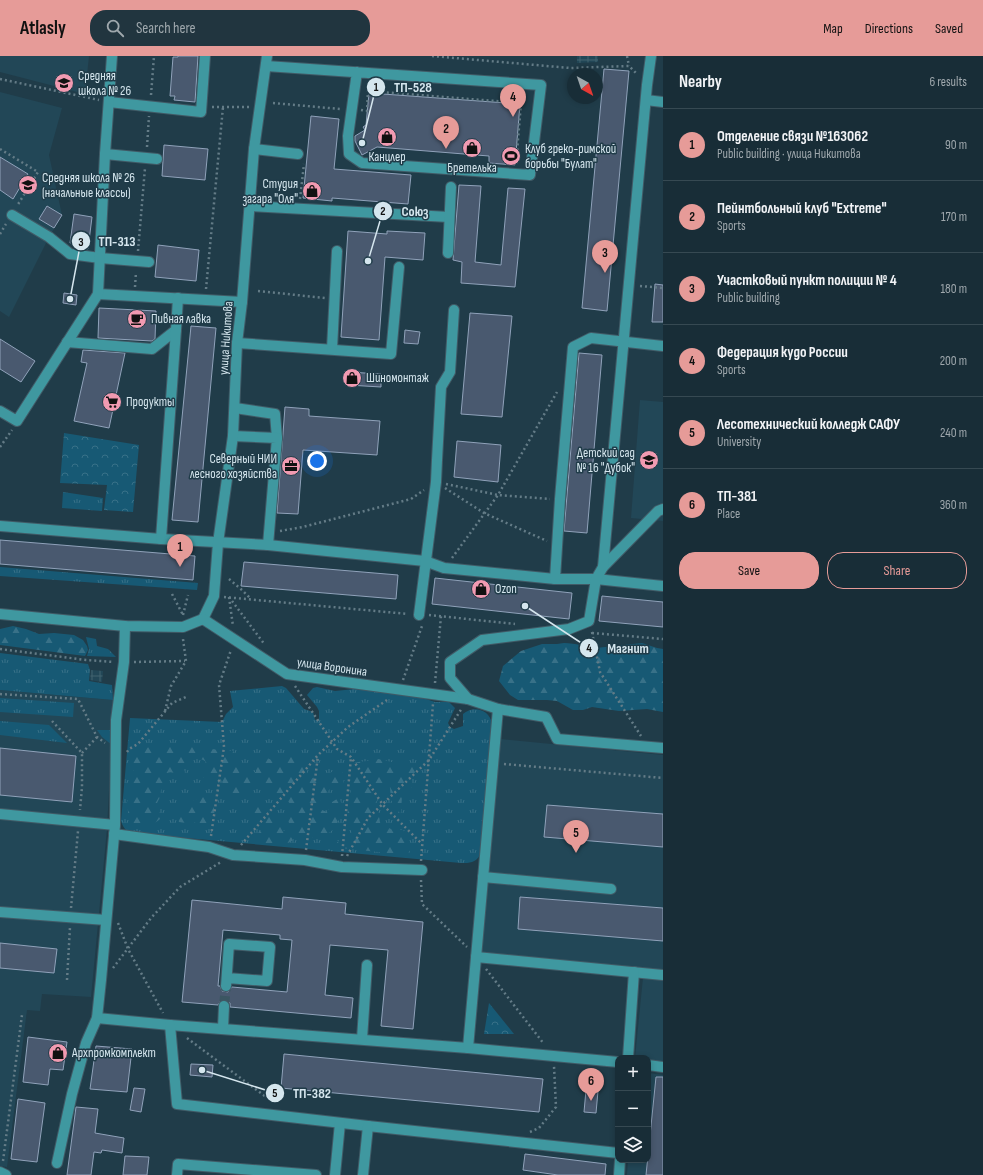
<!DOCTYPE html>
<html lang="en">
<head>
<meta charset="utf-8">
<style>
	:root { --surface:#182d37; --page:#21353f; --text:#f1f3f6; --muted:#9fa8ad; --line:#364952; --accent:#e69b98 }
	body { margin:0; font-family:"Sofia Sans Condensed",sans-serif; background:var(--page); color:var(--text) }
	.controls { position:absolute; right:12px; bottom:12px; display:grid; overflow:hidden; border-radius:8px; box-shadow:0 2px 6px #0003 }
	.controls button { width:36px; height:36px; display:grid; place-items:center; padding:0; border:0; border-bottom:1px solid var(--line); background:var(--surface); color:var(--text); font:20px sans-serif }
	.compass { position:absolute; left:567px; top:12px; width:36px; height:36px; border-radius:50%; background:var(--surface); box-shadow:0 2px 6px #0003; rotate:140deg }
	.you { position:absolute; left:317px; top:405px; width:14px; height:14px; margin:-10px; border:3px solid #fff; border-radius:50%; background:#1a73e8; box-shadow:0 0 0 6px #1a73e833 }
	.badge { display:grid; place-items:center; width:26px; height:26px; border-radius:50%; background:var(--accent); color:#111; font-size:13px; font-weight:700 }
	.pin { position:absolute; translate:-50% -33px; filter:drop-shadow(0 1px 2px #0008) }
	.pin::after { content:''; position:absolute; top:21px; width:14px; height:12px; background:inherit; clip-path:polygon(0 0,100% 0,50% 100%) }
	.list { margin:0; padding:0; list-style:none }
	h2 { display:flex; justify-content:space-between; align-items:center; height:52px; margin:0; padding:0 16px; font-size:17px }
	h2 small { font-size:13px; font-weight:400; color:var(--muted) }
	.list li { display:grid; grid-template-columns:26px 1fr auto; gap:12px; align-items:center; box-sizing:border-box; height:72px; padding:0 16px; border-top:1px solid var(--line) }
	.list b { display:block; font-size:15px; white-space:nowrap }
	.list p { margin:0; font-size:13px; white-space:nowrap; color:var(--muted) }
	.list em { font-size:13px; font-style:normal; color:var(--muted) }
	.actions { display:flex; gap:8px; padding:12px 16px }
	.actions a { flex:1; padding:9px 0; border:1px solid var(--accent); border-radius:16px; text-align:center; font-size:14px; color:var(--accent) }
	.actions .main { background:var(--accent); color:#111 }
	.icon { flex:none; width:22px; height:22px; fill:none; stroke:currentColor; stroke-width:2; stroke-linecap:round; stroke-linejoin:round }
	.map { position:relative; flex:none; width:663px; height:1119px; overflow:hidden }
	header { display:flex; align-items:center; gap:24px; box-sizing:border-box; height:56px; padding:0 20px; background:var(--accent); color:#111 }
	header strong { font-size:19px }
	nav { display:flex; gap:22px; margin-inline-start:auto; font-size:14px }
	.search { width:280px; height:36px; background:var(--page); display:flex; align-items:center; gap:10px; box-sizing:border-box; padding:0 14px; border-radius:16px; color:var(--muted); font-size:15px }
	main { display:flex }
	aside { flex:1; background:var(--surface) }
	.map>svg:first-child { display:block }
	.built { fill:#224757 }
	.industrial { fill:url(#industrial-grid) }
	.grass { fill:url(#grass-tufts) }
	.forest { fill:url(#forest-firs) }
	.park { fill:url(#park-crowns) }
	.building { fill:#49596f; stroke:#90a2ba; fill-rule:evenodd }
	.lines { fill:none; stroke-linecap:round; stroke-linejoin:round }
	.minor-tunnel { stroke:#3b5662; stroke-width:10; stroke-dasharray:10 5; stroke-linecap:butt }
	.minor-casing { stroke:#415b67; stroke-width:12 }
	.path { stroke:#647c87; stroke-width:2.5; stroke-dasharray:2 3; stroke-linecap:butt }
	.minor { stroke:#3f98a0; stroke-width:10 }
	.labels { text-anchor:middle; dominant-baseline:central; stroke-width:3; stroke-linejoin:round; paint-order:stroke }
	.poi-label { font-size:13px; fill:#d5e6ee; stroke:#203c49; text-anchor:start }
	.street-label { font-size:13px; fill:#d5e6ee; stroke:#203c49 }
	.leader { fill:none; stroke:#d5e6ee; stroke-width:1.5 }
	.callout-dot { fill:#d5e6ee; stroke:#203c49; stroke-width:1.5 }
	.mark-label { font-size:12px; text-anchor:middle; font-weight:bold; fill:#111 }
	.callout-label { font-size:14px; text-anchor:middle; font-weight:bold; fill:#d5e6ee; stroke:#203c49; stroke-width:3; stroke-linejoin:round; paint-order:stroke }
</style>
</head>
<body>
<header>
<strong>Atlasly</strong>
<div class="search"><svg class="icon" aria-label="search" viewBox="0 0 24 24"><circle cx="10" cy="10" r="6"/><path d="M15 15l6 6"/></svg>Search here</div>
<nav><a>Map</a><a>Directions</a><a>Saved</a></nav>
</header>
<main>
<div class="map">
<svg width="663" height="1119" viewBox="0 0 663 1119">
	<defs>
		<pattern id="industrial-grid" width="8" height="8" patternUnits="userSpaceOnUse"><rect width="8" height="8" fill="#224757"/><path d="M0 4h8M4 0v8" fill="none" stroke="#41626f"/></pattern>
		<pattern id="grass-tufts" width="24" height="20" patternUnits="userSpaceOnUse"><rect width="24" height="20" fill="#175974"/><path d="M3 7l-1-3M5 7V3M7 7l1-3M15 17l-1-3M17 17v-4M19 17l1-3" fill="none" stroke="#387188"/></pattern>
		<pattern id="forest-firs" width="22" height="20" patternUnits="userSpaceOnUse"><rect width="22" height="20" fill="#175974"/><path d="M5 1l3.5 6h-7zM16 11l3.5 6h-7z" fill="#387188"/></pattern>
		<pattern id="park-crowns" width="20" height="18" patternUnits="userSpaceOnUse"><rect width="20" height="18" fill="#175974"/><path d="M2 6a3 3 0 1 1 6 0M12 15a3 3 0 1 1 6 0" fill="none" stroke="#387188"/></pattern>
	</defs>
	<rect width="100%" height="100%" fill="#203c49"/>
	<g class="built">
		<path d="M0 0H89L85 38 0 16Z"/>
		<path d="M0 36 62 52 49 99 62 159 49 181 9 261 0 255Z"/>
		<path d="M640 344 663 346V465L631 462Z"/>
		<path d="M0 634 113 644 111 696 107 773 91 941 42 938 40 955 27 954 7 1111 0 1110Z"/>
		<path d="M500 683 663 699V1006L648 1004V1002H635L644 912 479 896Z"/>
		<path d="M648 1017 663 1019V1119H627L628 1104H648Z"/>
	</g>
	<g class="industrial">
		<path d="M577 0H598V6L577 7Z"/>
		<path d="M91 614 103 615 102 626 90 624Z"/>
	</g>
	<g class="grass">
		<path d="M63 436 103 442 102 455 62 452Z"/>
		<path d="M0 511 198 527 197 534 0 520Z"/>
		<path d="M86 581 96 583 97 590 108 593 116 601 87 600 89 593Z"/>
		<path d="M0 597 88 608 90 614 89 625 112 629 113 644 0 634Z"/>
		<path d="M282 630 286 632 304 653 313 656 315 664 319 663V655L317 651 307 639 313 632 317 631 335 635 355 633 370 634 417 640 435 646H449L455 652 448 667 450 671 454 673 463 670V658C473 649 489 653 492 667L480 799C475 807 470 807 461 807L131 777C125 774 123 771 121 765L130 662 222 666 226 658 233 651 230 635Z"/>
		<path d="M0 642 74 647 73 661 0 656Z"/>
		<path d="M0 665 49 669 67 687 0 679Z"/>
		<path d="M97 674H111L112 689 102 681Z"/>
	</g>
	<g class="forest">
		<path d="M13 570 26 573 39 578 54 577 74 579 83 584 87 590 88 594 85 600 0 589V573Z"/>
		<path d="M564 587C576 587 585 591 596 592L642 587 657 592 663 593V656L647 653 619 655 592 651 583 654H573L557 645 547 644H518L510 639 499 625 503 610 521 595 542 588H557Z"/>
		<path d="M155 690 161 691 172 690 179 693 190 691 233 695 234 698 232 705C238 716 244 717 256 716V713L251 702C258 696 264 701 272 704L280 701H294L299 704H307L309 709 306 715 311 723C317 719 319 717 326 720L340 710 342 711 344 729 343 732 337 735 330 733C323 739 318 744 322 754L327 756 332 746 337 743 340 744 343 751C338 765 337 776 321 780 319 781 317 780 315 780 313 781 309 783 306 784 301 782 296 776 291 773 290 767 286 762 285 756L291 752V749L287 744 280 743 275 746 266 737 264 732C243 724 244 741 230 743 224 738 225 728 220 722L213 721 207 723C194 719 201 712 206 706 199 699 187 704 182 711L185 716 183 721C175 718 170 712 163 721L165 730 161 734 160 741 156 749 159 754 160 763C151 771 138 776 129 765L127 746 133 730 132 721 134 712C131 702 123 700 135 692H144Z"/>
		<path d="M378 703C385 704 394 707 401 708 405 708 408 707 412 707L416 714 412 722V731L402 739 401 757 397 755 391 744 390 731 385 733C383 739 376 743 376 750 376 753 379 756 379 759 380 763 379 765 381 768L391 773 403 774C406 778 406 780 404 785L410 791V796L406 799 341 792 336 788 341 782 348 781 351 778 352 774 347 760 350 743 351 730 353 727 352 722 348 714V710C358 704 368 706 378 703Z"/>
		<path d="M208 740C215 746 216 759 212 767L205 769 192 766 186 767 179 766 176 760C181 748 196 742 208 740Z"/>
		<path d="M255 744H258L267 750 268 756 272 759 278 762 282 767C282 780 290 775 293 784 286 791 265 787 255 786L253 781 262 774V772L246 754 251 747Z"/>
	</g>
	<g class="park">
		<path d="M64 377 139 389 133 456 104 454 107 429 60 427Z"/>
		<path d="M489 947 514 978H484Z"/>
	</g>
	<g class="building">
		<path d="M178 0H198L195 46 174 44 175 40H170L173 1H178Z"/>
		<path d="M604 13 629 15 607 255 582 252Z"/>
		<path d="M369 37 520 48 515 109 489 107V100L377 91 362 99 355 85V80L365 74 363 71 366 69Z"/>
		<path d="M311 60 339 63 334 113 411 119 408 148 332 142V145L303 142Z"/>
		<path d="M164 89 208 93 205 124 162 120Z"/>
		<path d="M0 101 28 118 13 143 0 134Z"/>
		<path d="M459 129 481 130 475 206 501 209 508 132 525 133 515 231 461 227 462 206 453 204Z"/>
		<path d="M47 150 62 159 54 172 39 163Z"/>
		<path d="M74 158 92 161 88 193 80 191 76 187H70Z"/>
		<path d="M348 175 387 178V175L425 177 423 204 385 201 379 284 341 281Z"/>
		<path d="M158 189 199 194 196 225 155 221Z"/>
		<path d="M655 228 663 229V266H652Z"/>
		<path d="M64 237 77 239 76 249 63 247Z"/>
		<path d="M99 252 156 255 155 283 152 285 98 282Z"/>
		<path d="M470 257 512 260 502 361 461 358Z"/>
		<path d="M191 270 216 272 198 466 172 464Z"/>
		<path d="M405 274 420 276 418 288 404 287Z"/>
		<path d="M0 283 35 305 21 326 0 313Z"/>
		<path d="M83 294 125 297 109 372 74 365 87 307 81 306Z"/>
		<path d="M579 297 602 299 587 477 564 475Z"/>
		<path d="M349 316 381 318V331L348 329Z"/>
		<path d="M285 351 309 353V360L380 365 377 399 303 394 298 458 277 457Z"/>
		<path d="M457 385 501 389 498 426 454 421Z"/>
		<path d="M0 484 195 500 193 524 0 508Z"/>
		<path d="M244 506 398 519 396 543 241 530Z"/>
		<path d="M435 522 572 537 569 563 432 548Z"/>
		<path d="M602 540 663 546V571L599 565Z"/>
		<path d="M0 692 76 700 72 746 0 739Z"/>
		<path d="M547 749 663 758V791L544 781Z"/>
		<path d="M283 841 346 847 345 858 423 866 413 973 381 970 388 894 330 889 325 939 353 942 351 962 230 951V947L225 944H221L218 949 182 946 192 844 282 853ZM223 874 280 879V883L292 884 287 936 232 931 228 936 222 935 220 930H218Z"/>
		<path d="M520 841 663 852V885L518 873Z"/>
		<path d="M0 887 57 893 54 917 0 912Z"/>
		<path d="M28 981 67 986 63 1014 50 1013 48 1029 23 1026Z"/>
		<path d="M96 990 132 993 127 1036 90 1033Z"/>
		<path d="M284 998 543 1023 539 1056 281 1032Z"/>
		<path d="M191 1008 213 1009 212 1021 190 1019Z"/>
		<path d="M656 1021H663V1119H646Z"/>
		<path d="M134 1032 145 1033 141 1056 130 1054Z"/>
		<path d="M586 1034 598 1035 596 1057 584 1056Z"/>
		<path d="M18 1043 45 1047 37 1106 11 1103Z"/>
		<path d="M76 1051 98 1053 95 1077 124 1082 122 1097 102 1094 101 1097 94 1096 91 1119H67Z"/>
		<path d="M525 1098 606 1108 605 1119H558L523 1114Z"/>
		<path d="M125 1100 149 1101 147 1119H123Z"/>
	</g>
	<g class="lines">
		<path class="minor-tunnel" d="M224 950 226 930"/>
		<g class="minor-casing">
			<g id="minor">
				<path d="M266 10 541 29 530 119 362 107 349 98 348 80 357 16"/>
				<path d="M646 44 663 46"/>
				<path d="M109 46 201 56 205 0"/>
				<path d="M254 93 298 98"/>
				<path d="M105 98 157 103"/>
				<path d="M250 150 449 161"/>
				<path d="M12 159 49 181 70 198 100 202 149 206"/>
				<path d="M448 197 451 131"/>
				<path d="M98 238 242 246"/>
				<path d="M67 286 152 293 176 274 178 242"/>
				<path d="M237 287 391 298 399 211"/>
				<path d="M332 293 337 195"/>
				<path d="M235 352 275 358 277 382"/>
				<path d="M0 355 17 365 98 238 105 98 112 0"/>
				<path d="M233 380 277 382 268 489"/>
				<path d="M0 470 161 483 268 489 425 505 444 512 555 523H596L663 530"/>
				<path d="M161 483 176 274"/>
				<path d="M603 511 658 455 663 453"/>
				<path d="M555 523 560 443 573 291 591 282 663 290"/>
				<path d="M0 558 125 570 183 571 203 563"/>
				<path d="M419 559 436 426 437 404 441 331 450 316 454 254"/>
				<path d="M203 563 214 540 218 487 233 380 237 287 242 246 254 93 267 0"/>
				<path d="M203 563 287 618 468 643 498 653 546 661 557 683 663 692"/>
				<path d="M468 643 450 622V606L482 584 569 573 589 565 596 523 603 511 647 29 651 0"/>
				<path d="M0 758 115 769"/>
				<path d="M114 778 209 791 233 799 305 804 342 811 422 814"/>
				<path d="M483 821 611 833"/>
				<path d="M0 856 106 864"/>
				<path d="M476 901 663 919"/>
				<path d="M226 930 229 888 270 891 267 925 227 922"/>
				<path d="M97 962 170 969 468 992 618 1006"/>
				<path d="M170 969 177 1048 368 1070 618 1097"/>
				<path d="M223 972 224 950"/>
				<path d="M362 983 367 909"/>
				<path d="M468 992 498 653"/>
				<path d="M628 1002 634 916"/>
				<path d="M648 1009 663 1011"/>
				<path d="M57 1107 72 1038 86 987 97 962 101 924 115 769 116 664 124 606 125 570"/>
				<path d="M0 1116 6 1119"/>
				<path d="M177 1119 178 1108 316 1119"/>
				<path d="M335 1119 340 1067"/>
				<path d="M363 1119 368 1070"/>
				<path d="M619 1119 620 1104"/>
			</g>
		</g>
		<g class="path">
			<path d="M432 0 570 12 629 10 637 18"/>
			<path d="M627 0 629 10"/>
			<path d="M0 23 99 44"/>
			<path d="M151 39 154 0"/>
			<path d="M273 47 340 53"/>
			<path d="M212 51H249"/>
			<path d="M361 54 367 55 368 35 521 47 516 108"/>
			<path d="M147 91 149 60"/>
			<path d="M0 93 38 116 17 150"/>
			<path d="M300 143 304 108"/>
			<path d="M0 178 6 168"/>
			<path d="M138 195 145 112"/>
			<path d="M640 230 663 232"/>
			<path d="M135 231 136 216"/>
			<path d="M206 233 223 51"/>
			<path d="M258 235 325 242"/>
			<path d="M0 391 12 374"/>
			<path d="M446 428 498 439 550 443"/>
			<path d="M445 432 484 457 547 485"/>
			<path d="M280 475 303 471 411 443 424 434"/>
			<path d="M452 502 498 439 557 336"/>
			<path d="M229 523 242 534 250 542"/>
			<path d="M172 538 183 559"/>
			<path d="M224 541 408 558"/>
			<path d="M229 541 265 589"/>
			<path d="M229 541 233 570"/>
			<path d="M183 559 188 539"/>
			<path d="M429 559 515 568"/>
			<path d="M592 576 600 616 641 680"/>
			<path d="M592 577 663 583"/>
			<path d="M0 593 86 604 114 606"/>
			<path d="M134 606 185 605"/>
			<path d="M403 624 422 570"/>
			<path d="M435 627 441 560"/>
			<path d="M295 630 337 693 351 701 383 749 421 787"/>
			<path d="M0 638 78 643 97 681 105 687"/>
			<path d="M165 655 171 630 186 605 183 583"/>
			<path d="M52 665 82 697V731L80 754"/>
			<path d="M127 696 129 693 138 688 172 647 186 641"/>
			<path d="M82 697 97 681"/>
			<path d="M504 708 663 722"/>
			<path d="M211 780 224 691 219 629 231 594"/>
			<path d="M241 789 318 699 348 671 387 644"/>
			<path d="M306 794 318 700"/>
			<path d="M342 800 351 701"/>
			<path d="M347 800 368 762 429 704 462 652"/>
			<path d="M421 805 433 648"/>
			<path d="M421 824 422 848 467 891"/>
			<path d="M71 852 78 775"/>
			<path d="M118 867 128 893 163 957"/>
			<path d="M113 912 151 862 180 831 221 806"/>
			<path d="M486 913 544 988"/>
			<path d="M67 924 70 871"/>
			<path d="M187 982 274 1047"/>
			<path d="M530 1076 539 1072 556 1051 554 1010"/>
			<path d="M3 1105 22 959"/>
		</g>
		<use href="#minor" class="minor"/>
	</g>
	<defs>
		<g id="school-disc" transform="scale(1)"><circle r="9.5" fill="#f19ab1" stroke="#203c49"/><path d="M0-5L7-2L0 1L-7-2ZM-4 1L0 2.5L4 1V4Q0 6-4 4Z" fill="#111"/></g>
		<g id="shop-disc" transform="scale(1)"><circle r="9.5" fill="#f19ab1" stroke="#203c49"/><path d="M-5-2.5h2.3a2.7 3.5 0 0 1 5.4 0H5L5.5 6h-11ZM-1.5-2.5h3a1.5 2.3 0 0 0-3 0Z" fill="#111"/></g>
		<g id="stadium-disc" transform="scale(1)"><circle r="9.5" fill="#f19ab1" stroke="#203c49"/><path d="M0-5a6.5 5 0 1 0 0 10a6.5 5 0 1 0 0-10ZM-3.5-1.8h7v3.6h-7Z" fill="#111"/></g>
		<g id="cafe-disc" transform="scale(1)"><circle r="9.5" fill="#f19ab1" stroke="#203c49"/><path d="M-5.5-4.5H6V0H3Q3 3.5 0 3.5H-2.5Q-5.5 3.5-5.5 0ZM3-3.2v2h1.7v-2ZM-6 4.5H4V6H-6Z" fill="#111"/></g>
		<g id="supermarket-disc" transform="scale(1)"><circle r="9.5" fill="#f19ab1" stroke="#203c49"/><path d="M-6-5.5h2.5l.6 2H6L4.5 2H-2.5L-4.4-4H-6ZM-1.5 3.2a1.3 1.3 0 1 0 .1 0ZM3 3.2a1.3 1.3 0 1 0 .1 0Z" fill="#111"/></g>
		<g id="office-disc" transform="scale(1)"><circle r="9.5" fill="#f19ab1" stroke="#203c49"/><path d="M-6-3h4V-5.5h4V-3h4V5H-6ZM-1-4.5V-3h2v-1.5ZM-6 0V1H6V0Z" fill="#111"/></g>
	</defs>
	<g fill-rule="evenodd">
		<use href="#school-disc" x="64" y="27"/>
		<use href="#shop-disc" x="387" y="81"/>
		<use href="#shop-disc" x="472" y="92"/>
		<use href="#stadium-disc" x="511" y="100"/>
		<use href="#school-disc" x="28" y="129"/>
		<use href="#shop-disc" x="312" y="135"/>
		<use href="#cafe-disc" x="137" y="263"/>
		<use href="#shop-disc" x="352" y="322"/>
		<use href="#supermarket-disc" x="112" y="346"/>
		<use href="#school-disc" x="649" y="404"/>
		<use href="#office-disc" x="291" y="410"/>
		<use href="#shop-disc" x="481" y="533"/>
		<use href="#shop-disc" x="58" y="997"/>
	</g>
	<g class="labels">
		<g class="poi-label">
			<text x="78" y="20">Средняя<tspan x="78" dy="15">школа № 26</tspan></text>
			<text x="525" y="93">Клуб греко-римской<tspan x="525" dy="15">борьбы "Булат"</tspan></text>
			<text x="387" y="101" text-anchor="middle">Канцлер</text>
			<text x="472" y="112" text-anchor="middle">Бретелька</text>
			<text x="42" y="122">Средняя школа № 26<tspan x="42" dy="15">(начальные классы)</tspan></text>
			<text x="298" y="128" text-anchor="end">Студия<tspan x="298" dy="15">загара "Оля"</tspan></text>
			<text x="151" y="263">Пивная лавка</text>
			<text x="366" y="322">Шиномонтаж</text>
			<text x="126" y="346">Продукты</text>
			<text x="635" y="397" text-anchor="end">Детский сад<tspan x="635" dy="15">№ 16 "Дубок"</tspan></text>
			<text x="277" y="403" text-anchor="end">Северный НИИ<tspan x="277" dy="15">лесного хозяйства</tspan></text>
			<text x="495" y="533">Ozon</text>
			<text x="72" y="997">Архпромкомплект</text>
		</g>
		<g class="street-label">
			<text transform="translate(226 282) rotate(-86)">улица Никитова</text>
			<text transform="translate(332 611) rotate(8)">улица Воронина</text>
		</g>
	</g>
	<path class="leader" d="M362 87L376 31M368 205L383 155M70 243L81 185M525 550L589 592M202 1014L275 1037"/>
	<g class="callout-dot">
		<circle cx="362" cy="87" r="4"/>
		<circle cx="368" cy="205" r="4"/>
		<circle cx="70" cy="243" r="4"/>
		<circle cx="525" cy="550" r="4"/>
		<circle cx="202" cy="1014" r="4"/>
		<circle cx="376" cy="31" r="10"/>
		<circle cx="383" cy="155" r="10"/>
		<circle cx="81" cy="185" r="10"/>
		<circle cx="589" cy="592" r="10"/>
		<circle cx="275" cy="1037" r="10"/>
	</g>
	<g class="mark-label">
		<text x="376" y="35">1</text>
		<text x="383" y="159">2</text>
		<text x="81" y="190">3</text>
		<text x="589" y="596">4</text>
		<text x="275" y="1041">5</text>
	</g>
	<g class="callout-label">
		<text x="413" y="36">ТП-528</text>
		<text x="415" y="160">Союз</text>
		<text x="117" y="190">ТП-313</text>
		<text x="628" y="597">Магнит</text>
		<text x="312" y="1042">ТП-382</text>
	</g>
</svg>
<div class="controls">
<button>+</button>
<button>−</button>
<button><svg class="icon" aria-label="layers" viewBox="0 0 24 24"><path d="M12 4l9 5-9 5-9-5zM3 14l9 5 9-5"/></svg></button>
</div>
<svg class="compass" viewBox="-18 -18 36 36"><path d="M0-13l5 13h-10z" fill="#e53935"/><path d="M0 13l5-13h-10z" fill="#9fa8ad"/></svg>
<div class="you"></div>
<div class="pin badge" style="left:180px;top:511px">1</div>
<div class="pin badge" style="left:446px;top:93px">2</div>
<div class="pin badge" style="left:605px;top:217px">3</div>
<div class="pin badge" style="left:513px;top:61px">4</div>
<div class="pin badge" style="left:576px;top:797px">5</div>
<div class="pin badge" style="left:591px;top:1045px">6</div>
</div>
<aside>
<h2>Nearby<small>6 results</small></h2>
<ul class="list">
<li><span class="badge">1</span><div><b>Отделение связи №163062</b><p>Public building · улица Никитова</p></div><em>90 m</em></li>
<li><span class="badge">2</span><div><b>Пейнтбольный клуб &quot;Extreme&quot;</b><p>Sports</p></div><em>170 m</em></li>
<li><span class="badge">3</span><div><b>Участковый пункт полиции № 4</b><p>Public building</p></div><em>180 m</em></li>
<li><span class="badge">4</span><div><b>Федерация кудо России</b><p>Sports</p></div><em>200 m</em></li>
<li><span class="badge">5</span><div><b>Лесотехнический колледж САФУ</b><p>University</p></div><em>240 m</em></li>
<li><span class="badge">6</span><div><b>ТП-381</b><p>Place</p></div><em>360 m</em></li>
</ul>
<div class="actions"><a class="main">Save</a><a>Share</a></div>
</aside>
</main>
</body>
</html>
